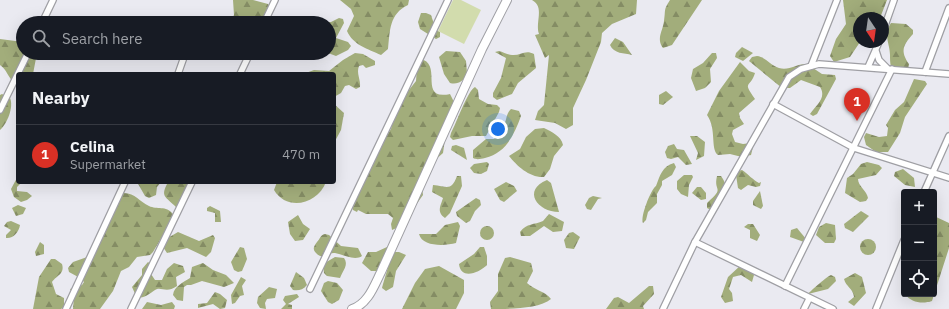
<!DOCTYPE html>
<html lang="en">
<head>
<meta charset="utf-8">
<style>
	:root { --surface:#171b24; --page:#20242c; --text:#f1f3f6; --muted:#9ea1a6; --line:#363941; --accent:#d93025 }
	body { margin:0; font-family:"IBM Plex Sans",sans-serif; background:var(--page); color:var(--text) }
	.controls { position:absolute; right:12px; bottom:12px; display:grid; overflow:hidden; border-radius:4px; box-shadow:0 4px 16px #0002 }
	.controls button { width:36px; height:36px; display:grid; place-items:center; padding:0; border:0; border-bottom:1px solid var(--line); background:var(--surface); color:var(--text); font:20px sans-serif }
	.compass { position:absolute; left:853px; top:12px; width:36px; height:36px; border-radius:50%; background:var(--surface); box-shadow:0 4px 16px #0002; rotate:167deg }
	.you { position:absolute; left:498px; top:129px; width:14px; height:14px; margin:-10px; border:3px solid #fff; border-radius:50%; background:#1a73e8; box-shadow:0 0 0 6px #1a73e833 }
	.badge { display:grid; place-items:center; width:26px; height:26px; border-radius:50%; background:var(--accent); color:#fff; font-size:13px; font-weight:700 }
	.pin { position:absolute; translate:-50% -33px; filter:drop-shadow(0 1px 2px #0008) }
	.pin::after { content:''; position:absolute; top:21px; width:14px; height:12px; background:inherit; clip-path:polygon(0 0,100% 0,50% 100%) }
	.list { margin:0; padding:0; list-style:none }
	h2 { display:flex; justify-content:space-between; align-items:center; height:52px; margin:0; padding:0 16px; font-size:17px }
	h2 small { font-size:13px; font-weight:400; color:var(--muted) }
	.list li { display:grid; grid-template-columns:26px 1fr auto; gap:12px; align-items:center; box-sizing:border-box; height:60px; padding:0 16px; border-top:1px solid var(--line) }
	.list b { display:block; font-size:15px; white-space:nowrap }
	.list p { margin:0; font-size:13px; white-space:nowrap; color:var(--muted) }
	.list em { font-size:13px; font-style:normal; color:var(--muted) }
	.icon { flex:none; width:22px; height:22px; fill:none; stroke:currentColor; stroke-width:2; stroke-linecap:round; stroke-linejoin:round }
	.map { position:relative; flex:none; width:949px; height:309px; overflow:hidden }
	.search { position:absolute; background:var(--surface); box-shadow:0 4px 16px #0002; left:16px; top:16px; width:320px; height:44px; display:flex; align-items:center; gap:10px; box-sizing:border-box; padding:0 14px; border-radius:22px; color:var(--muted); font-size:15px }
	.panel { position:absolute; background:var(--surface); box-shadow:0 4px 16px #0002; left:16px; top:72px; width:320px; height:112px; border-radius:4px }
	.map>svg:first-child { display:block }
	.forest { fill:url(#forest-firs) }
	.garden { fill:#d2dcad }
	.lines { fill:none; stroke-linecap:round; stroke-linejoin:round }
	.street-casing { stroke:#9f9fa4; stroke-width:8 }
	.secondary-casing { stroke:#9f9fa4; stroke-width:10 }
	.street { stroke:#fff; stroke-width:5.5 }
	.secondary { stroke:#fff; stroke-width:8 }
</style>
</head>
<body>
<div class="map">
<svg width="949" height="309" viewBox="0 0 949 309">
	<defs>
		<pattern id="forest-firs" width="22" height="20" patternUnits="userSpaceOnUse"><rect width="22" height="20" fill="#a2ad7b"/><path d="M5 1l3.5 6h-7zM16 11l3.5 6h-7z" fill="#848c64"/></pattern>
	</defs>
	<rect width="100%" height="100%" fill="#eaeaf1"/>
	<g class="forest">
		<path d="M233 0H253L268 4 271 8 266 23H230L234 15Z"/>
		<path d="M340 0H409L408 5C389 14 390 31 388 49L381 55C368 49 353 45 347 31L354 16 351 9Z"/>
		<path d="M532 0H637L636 14 612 24 602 33 601 42 586 80 573 108V125L566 129 555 123 535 120 538 111 544 105 549 55 545 58 535 35 539 34C535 22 545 7 532 0Z"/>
		<path d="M670 0H702L672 45 663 48C656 38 663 31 664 21 666 9 663 11 670 0Z"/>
		<path d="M843 0H887L880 18H859L860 42 850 57 834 62 830 56 836 39 846 24Z"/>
		<path d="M421 13H426L431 15 436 30 440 32V37L436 39 420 29 418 22Z"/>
		<path d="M339 18 343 19 344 23 336 38 348 42 351 46 348 50 336 56 328 53 329 23H319L331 22Z"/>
		<path d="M891 23 906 24 913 30V34C903 45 900 51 909 64L908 69 891 67C890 63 890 59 890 55 890 43 883 36 891 23Z"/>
		<path d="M615 38 623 42 632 55C624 53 614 54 610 45Z"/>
		<path d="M0 39 23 42V53H37L33 74H18V82L14 83C8 77 7 70 0 65Z"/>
		<path d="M742 47 753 53 743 61 735 57 736 53Z"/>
		<path d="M446 51 460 52 466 61 467 73C464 81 458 85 450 83L444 74 439 57Z"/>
		<path d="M499 51C503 52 508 55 512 55 520 56 525 49 534 54L536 68 518 83 512 94 497 100 493 97V93L501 78 506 58 495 52Z"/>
		<path d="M355 53 363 54 375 61V65L366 68 363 65 359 66C356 73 361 80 360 87L356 89 349 85 345 86 341 93 334 97V74H303L314 70 329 71 343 60Z"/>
		<path d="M712 53H716L717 58 710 69 711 82 705 88 696 91 691 78 693 69 703 63Z"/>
		<path d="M757 56C766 57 770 65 779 68 790 71 797 63 807 64L822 74 835 75 836 79 817 114 813 116 810 114C816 105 827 98 820 87L801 80 790 88H782L749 61 752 57Z"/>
		<path d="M420 59C444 63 417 101 450 94L454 102 443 126 445 139 443 153 433 162 421 181 423 195 401 226 392 230 391 224 393 218 388 214H366L358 210 357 212 353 210 352 206 358 196 375 153 391 129 394 115 402 99 416 81 417 67Z"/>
		<path d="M740 62 749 71 755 73C750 89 742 80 755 99L739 113 740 118 744 124 733 130 732 134 735 142 743 144 751 143 753 147 751 155 742 157 730 154 718 155C710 149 717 129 707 115L719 91Z"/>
		<path d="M914 79 925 81 927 84 905 117 900 133 888 152H876L866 145 864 137 866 133 879 137 887 136 888 128 886 125 895 110 904 102Z"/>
		<path d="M475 87 478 90 479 99 488 104 497 105 500 108 499 112 486 136H472L453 140 450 137 451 133C456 124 468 90 475 87Z"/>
		<path d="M666 91 673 97 663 105 659 104V95Z"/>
		<path d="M2 94 10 98C14 107 7 124 0 130V95Z"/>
		<path d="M334 104 344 113 341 130 334 143Z"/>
		<path d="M511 109 519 111 521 116C514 135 506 153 485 158 480 159 477 160 473 158V150L486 139H494C498 135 502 130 504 125 507 119 506 114 511 109Z"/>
		<path d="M544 128C552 132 561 136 563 145L554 156 550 169 544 177C530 178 517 166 509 156L520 149 526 137 535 129Z"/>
		<path d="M697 136 705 142 704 156 696 160 698 153 690 136Z"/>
		<path d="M674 144 677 149 684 150 692 164 686 165 678 157 671 159 667 158 665 152 668 146Z"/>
		<path d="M456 145 464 148 467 160 451 150 452 146Z"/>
		<path d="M487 162 489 164 487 171 481 174 474 173 470 168 474 164Z"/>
		<path d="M867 162 879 165 882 168 876 175 858 179C858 186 867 191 868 198L866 201 860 202 845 193 847 178 853 174 861 164Z"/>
		<path d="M674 163 676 167 672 175 662 181V185L657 194V203L648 212 646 220 643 223C640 217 651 189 656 186 660 176 662 166 674 163Z"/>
		<path d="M903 169 914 178 915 187 905 185 894 176 895 172Z"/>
		<path d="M742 170C748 174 753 180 759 183L761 182 760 186 756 187 748 185 741 190 738 188 736 175 738 171Z"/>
		<path d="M684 175H692L693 177 689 185 688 197 681 194 677 189V181Z"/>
		<path d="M18 176V182H22L17 187V191L27 192 32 196 27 200 21 202 14 197 11 189Z"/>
		<path d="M457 176H461L462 186 450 213 445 218C436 212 441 205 443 198L432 192 433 185C447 186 451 192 457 176Z"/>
		<path d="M717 176H721C730 188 724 197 718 209L711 210 707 208V203C726 186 713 193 717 176Z"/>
		<path d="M547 180 551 183 559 212C537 212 522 190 547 180Z"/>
		<path d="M137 182H161L157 187 156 195 149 198 145 196Z"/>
		<path d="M168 182H196L193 185 180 207H176C165 196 160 197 168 182Z"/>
		<path d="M277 182H326C318 204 287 212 274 190Z"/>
		<path d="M506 182 514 186 517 191 504 202 500 200 494 189Z"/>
		<path d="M697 187H701L706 193V199L701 200 692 193Z"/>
		<path d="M760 191 763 206 761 209 753 205V201Z"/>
		<path d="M124 193C135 193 140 202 149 206 157 210 166 205 173 214V218L153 252 150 255 137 257 129 267 121 271 113 291 100 309H73L74 296 70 289 82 285 84 282 80 278 69 272 68 268 73 262 90 256 120 196Z"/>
		<path d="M593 196 602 198 598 199 591 210 587 209 585 205 589 198Z"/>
		<path d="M476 198 480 200 481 205 475 211 470 221 466 223 457 216 456 212Z"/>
		<path d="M18 205 26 208 23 214 16 216 12 208Z"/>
		<path d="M210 206 220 211 221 222H215V213L207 211V208Z"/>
		<path d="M861 211 869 216 853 232 845 228 844 224Z"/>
		<path d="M549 214 564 222 562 231 553 232 544 226 530 236H521L520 232C527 223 534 225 543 221Z"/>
		<path d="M298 215 303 224 310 229 303 240 295 241 290 234 288 222Z"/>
		<path d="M934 216 949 223V248L932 301C923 304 911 303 905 294H934Z"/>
		<path d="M11 221 20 225C19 232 13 239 6 238V235L11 230 4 226 7 222Z"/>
		<path d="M458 222 460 226 456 243C445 246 422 247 419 234H436L445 225Z"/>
		<path d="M826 223 835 225 836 239 834 243H825L816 235 819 227Z"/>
		<path d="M748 224H753L760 235 757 241 750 238V230L744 227Z"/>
		<circle cx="487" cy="233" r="7"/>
		<path d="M797 228 806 239 804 242 790 237 791 230Z"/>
		<path d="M178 232 199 241 213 235 215 238 211 252 206 257 187 248 167 253 163 247 166 239Z"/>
		<path d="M573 232 580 237 574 249 566 248 564 240 569 233Z"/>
		<path d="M325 234 329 235 341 246 358 248 362 256C355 261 344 255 335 253 328 252 323 261 316 253 312 249 314 246 317 242 320 239 320 235 325 234Z"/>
		<circle cx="868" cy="247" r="8"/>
		<path d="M40 242 44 245V254L36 256 35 252Z"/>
		<path d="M240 247 244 248 247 259 242 271 238 272 234 270 231 262Z"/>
		<path d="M387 247 389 248 378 271H371L362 263 368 252H376Z"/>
		<path d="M480 247H484L487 256V265C480 272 461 281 459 264L474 254Z"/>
		<path d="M395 252H399L406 255 396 271 393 287 386 291 382 288 383 284 392 254Z"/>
		<path d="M335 257 344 258C349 265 343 270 340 278L327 276 324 273 323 264Z"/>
		<path d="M510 257 531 263 533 271 527 283C534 290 545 291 551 299 539 309 509 309 491 309L490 302 498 291V274L505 258Z"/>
		<path d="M51 259H55L62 264C65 274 57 275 52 282L56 294 64 298V307L61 309H33L39 277Z"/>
		<path d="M148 262 153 266 151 274 155 280H162L167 269 174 263 183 266 185 272 176 277 177 286C166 294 161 286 155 290 149 294 145 298 137 298L132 287 142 275V269Z"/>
		<path d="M203 263 213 270 226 275 234 283 224 287 202 281 191 285H187L184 287 183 301 177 300 173 295C174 286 184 282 190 278L192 267Z"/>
		<path d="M741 265 752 270 754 275 752 282 741 275 733 277 729 289 732 293 733 301 725 303 721 297 728 277Z"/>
		<path d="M439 266 464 280V293L456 309H402L415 283 425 269Z"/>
		<path d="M296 272 304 278 307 285C303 290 298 291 293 290L290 286Z"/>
		<path d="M855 273 862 277 866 293 854 306 848 302 854 297C853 288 846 287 844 279Z"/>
		<path d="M831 275 835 277 836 281 828 289 808 294C810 291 829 275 831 275Z"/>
		<path d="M241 277 246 280 242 286 244 295 240 296 235 303 232 304 231 295Z"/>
		<path d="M328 281 337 283 343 290 339 300 332 304 328 302 321 291 324 283Z"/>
		<path d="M649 286H653L654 294 643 306 644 309H606L614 298 618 297 629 303Z"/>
		<path d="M269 287 277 289 275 298 267 299 265 303 266 309 260 308 257 303 258 297Z"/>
		<path d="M215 292 220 294 227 300 225 308 220 309 213 304 198 308V304L207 303Z"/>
		<path d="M297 294 299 297 288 304 292 305V309H281L286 304 283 300 285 296Z"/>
		<path d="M147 302 161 305 172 302 175 306 174 309H142Z"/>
	</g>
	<path class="garden" d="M453 0H461L481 10 464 44 438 31Z"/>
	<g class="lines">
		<g class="street-casing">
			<g id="street">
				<path d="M42 23 53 0"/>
				<path d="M264 23 275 0"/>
				<path d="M883 31 894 0"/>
				<path d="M876 51 879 60 887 68"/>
				<path d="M811 66 837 0"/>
				<path d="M868 67 879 42"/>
				<path d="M925 72 949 8"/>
				<path d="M178 74 184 57"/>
				<path d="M240 74 250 53"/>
				<path d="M773 104 854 148 949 178"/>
				<path d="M0 110 28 53"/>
				<path d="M924 192 949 136"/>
				<path d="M695 242 833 309"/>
				<path d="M785 286 892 69"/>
				<path d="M310 289 448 0"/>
				<path d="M66 309 125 182"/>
				<path d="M131 309 192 182"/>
				<path d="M663 309 695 242 789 77 801 69 819 64 949 74"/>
				<path d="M804 309 809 299"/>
				<path d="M876 309 904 240"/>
			</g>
		</g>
		<g class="secondary-casing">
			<path id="secondary" d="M352 309C368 304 374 286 381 272L482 49 507 0"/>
		</g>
		<use href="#street" class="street"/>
		<use href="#secondary" class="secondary"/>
	</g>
</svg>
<div class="controls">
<button>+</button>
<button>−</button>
<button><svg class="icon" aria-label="locate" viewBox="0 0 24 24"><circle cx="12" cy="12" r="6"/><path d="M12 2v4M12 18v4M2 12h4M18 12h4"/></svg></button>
</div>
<svg class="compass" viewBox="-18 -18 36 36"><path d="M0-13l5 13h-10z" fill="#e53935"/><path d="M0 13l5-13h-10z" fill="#9ea1a6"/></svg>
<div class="you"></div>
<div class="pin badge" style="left:857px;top:121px">1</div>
<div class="search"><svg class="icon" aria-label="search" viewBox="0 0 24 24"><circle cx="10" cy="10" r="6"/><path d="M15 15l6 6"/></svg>Search here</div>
<section class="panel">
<h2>Nearby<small></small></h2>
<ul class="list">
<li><span class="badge">1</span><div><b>Celina</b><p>Supermarket</p></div><em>470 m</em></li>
</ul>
</section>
</div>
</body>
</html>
